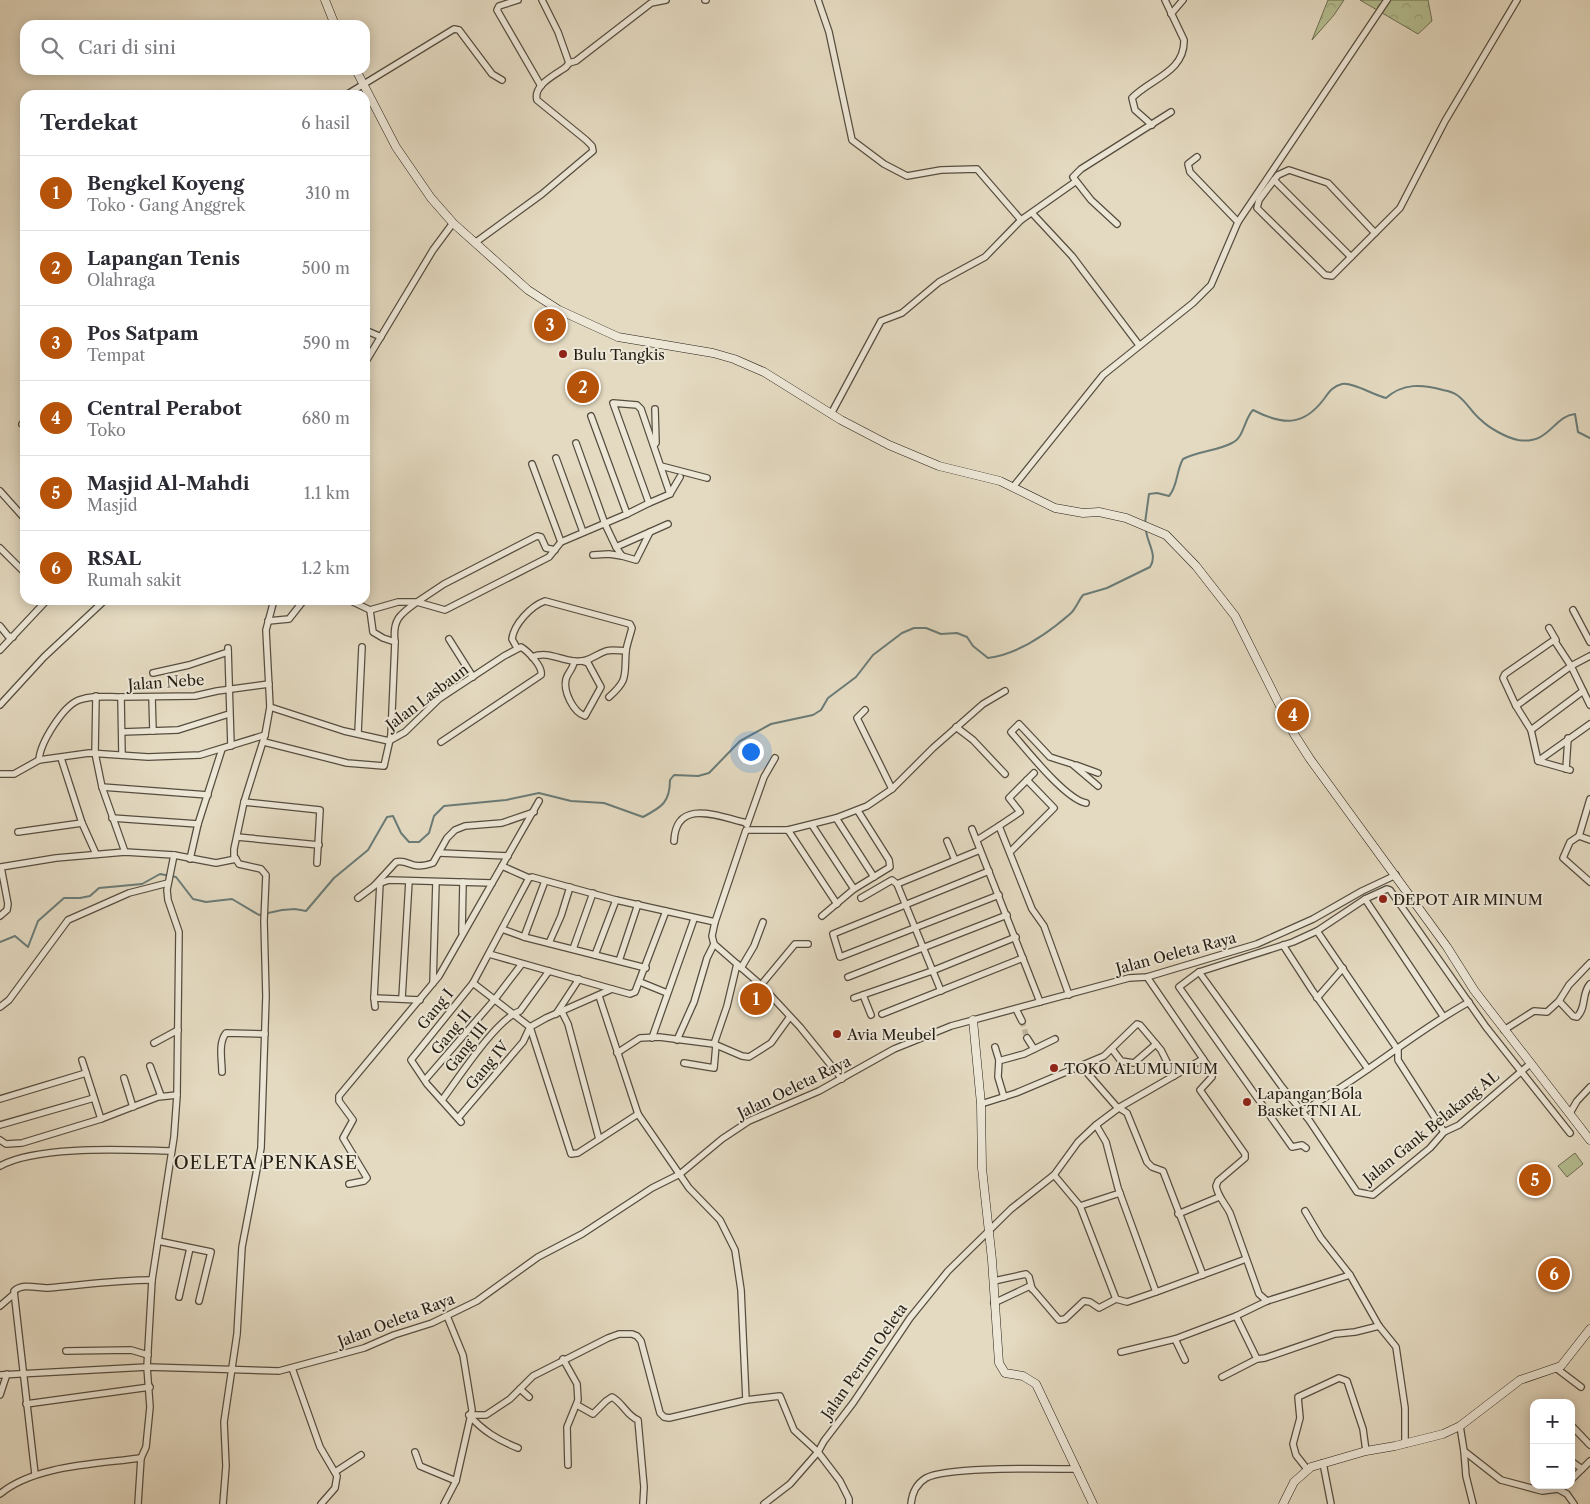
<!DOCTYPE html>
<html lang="id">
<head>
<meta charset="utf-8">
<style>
	:root { --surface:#fff; --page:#f2f2f3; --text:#2b2b33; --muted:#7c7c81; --line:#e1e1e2; --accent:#b45309 }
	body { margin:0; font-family:"Libre Caslon Text",serif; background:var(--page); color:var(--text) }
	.controls { position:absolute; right:15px; bottom:15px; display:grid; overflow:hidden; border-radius:10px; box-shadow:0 2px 12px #0003 }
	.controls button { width:45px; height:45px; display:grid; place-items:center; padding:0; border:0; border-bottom:1px solid var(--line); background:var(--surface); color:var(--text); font:25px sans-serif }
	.you { position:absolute; left:750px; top:751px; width:18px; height:18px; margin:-12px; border:4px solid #fff; border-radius:50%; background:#1a73e8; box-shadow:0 0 0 8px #1a73e833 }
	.badge { display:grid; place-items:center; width:32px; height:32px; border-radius:50%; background:var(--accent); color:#fff; font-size:16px; font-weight:700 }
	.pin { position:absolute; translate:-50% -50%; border:2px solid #fff; box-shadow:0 1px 5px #0006 }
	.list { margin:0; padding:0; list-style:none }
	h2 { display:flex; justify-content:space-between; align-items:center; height:65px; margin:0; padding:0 20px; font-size:21px }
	h2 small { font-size:16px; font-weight:400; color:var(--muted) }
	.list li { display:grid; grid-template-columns:32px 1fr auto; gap:15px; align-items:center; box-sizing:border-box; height:75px; padding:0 20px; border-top:1px solid var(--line) }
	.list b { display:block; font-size:19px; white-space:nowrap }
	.list p { margin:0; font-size:16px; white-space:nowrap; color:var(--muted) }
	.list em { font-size:16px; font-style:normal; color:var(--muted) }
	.icon { flex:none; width:28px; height:28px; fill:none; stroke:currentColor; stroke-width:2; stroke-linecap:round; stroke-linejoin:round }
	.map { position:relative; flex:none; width:1590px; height:1504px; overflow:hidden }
	.search { position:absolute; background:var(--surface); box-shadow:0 2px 12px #0003; left:20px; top:20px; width:350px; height:55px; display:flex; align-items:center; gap:12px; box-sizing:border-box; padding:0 18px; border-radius:15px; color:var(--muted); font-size:19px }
	.panel { position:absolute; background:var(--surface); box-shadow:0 2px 12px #0003; left:20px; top:90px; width:350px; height:515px; border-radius:15px }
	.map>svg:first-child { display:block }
	.green { fill:#b5bf92; stroke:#6e6e53 }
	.forest { fill:url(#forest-crowns); stroke:#6e6e53 }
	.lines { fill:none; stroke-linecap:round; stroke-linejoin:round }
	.stream { stroke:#6a7b77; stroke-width:2 }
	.street-tunnel { stroke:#beb49e; stroke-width:5.5; stroke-dasharray:5.5 3; stroke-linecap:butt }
	.street-casing { stroke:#564d3f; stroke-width:8 }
	.secondary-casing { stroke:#261e14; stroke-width:9 }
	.street { stroke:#ede7d7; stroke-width:5.5 }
	.secondary { stroke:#ede7d7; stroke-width:8 }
	.poi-dot { fill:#8f2418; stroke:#ede7d7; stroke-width:2 }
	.labels { text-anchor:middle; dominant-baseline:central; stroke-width:4; stroke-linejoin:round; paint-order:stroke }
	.poi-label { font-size:15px; fill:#261e14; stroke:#ede7d7; text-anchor:start }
	.street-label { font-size:15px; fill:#261e14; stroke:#ede7d7 }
	.quarter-label { font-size:18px; letter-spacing:1px; fill:#261e14; stroke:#ede7d7 }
</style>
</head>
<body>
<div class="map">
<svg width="1590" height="1504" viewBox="0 0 1590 1504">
	<defs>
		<pattern id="forest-crowns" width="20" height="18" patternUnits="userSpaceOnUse" patternTransform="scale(1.25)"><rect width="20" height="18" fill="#b5bf92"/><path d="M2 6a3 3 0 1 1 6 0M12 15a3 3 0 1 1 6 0" fill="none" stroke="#9ca47d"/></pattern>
	</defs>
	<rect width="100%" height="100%" fill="#e4dac1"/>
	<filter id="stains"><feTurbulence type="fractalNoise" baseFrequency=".004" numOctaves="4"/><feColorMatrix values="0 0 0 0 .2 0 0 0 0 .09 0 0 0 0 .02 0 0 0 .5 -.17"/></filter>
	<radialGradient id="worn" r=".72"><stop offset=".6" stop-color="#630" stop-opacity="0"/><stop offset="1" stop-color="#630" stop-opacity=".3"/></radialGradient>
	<g class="green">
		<path d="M580 370 597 378 587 403 569 396Z"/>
		<path d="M1575 1153 1583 1164 1567 1177 1558 1166Z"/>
	</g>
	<g class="forest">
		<path d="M1328 0H1344L1334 15 1312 40Z"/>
		<path d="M1360 0H1428L1432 21 1418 34Z"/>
	</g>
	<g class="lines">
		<g class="stream">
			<path d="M1145 523 1149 494 1157 493 1169 496C1178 486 1176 471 1183 459 1198 451 1217 451 1232 443 1244 438 1244 419 1253 410 1282 425 1303 427 1324 399 1329 392 1333 386 1342 384 1353 382 1373 395 1386 398 1403 383 1422 384 1443 390 1448 391 1453 392 1457 395 1467 402 1472 413 1481 420 1489 428 1507 438 1518 440 1550 445 1553 416 1575 414L1578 432 1590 438"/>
			<path d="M0 942 15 936 28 947 38 921 64 898H80L90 896 99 888 142 884 160 874 176 877 193 899 206 902 232 899 259 915 282 910 295 909 306 911 334 878 368 850 387 817 393 816 401 833 409 842H419L429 833 434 816 444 806 506 800 539 793 571 801 604 803 643 817C662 807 670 802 670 780L674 775 698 776 709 773 740 741 771 724 813 715 821 710 828 698 856 677 873 655 902 633 914 628H926L941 634 957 633 967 637 973 646 988 658C1019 654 1047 634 1070 614 1076 609 1078 601 1083 595L1107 588 1150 567C1158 555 1147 543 1146 530"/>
		</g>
		<path class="street-tunnel" d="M1022 1021 1027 1038"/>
		<g class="street-casing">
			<g id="street">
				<path d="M518 0 499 6 497 10 541 86"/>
				<path d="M705 0H706"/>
				<path d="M818 0 829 32 852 140 884 164 907 176 941 170 977 169 1021 220"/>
				<path d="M1171 14 1183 0"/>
				<path d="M569 63 576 61 651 3 666 0"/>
				<path d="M346 95 454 29 459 30 492 74 502 80"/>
				<path d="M1152 125 1135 110 1132 98C1150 79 1185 72 1184 40L1165 0"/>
				<path d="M1197 157 1188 164 1190 172 1238 222"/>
				<path d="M1274 180 1259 200 1257 208 1325 275 1332 276 1400 208 1445 121 1517 0"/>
				<path d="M1032 213 1072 256 1139 345"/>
				<path d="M1117 224 1091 200 1073 177 1081 169 1171 112"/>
				<path d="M476 242 542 194 593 151 592 146 586 140 537 100C533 85 555 75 566 67L569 63 558 32 542 0"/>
				<path d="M1351 257 1274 180 1278 175 1289 170 1328 183 1375 233"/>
				<path d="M365 330 381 337"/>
				<path d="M365 363 433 250 453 223"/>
				<path d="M831 414 881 321 902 313 939 282 985 257 1021 220 1075 182"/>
				<path d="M22 424 25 425"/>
				<path d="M576 443 605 524 616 547 668 524"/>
				<path d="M654 445 656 443 655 409"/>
				<path d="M556 458 583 532"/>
				<path d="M532 464 561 542"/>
				<path d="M661 466 707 478"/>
				<path d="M1013 487 1103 375 1193 303 1211 285 1238 222 1387 0"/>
				<path d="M0 491 25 519"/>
				<path d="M649 503 670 494 680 477"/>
				<path d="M627 514 649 503 613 403 637 405 641 409 670 494"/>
				<path d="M616 547 622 556 636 560 650 532"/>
				<path d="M0 548 25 573"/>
				<path d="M593 555 609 554 622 556"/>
				<path d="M349 600 370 610 398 602H417L444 584 537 536 541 537 546 548 555 550"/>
				<path d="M370 610 373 632 383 638 395 642"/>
				<path d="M1573 610 1590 642"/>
				<path d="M268 621 289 619 304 600"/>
				<path d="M0 626 8 636 13 637"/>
				<path d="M1549 628 1556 640"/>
				<path d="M449 639 473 677"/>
				<path d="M228 648 231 746"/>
				<path d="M517 648 512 639C514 624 531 606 545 601L630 624 632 628C630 636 627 644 626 651 624 676 629 679 609 697"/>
				<path d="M0 650 47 600"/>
				<path d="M1590 656 1571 666 1516 706 1503 678 1505 674 1554 640 1571 666 1590 705"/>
				<path d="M532 657C547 651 558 659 573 661 589 663 594 655 606 651 612 649 620 651 626 651"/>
				<path d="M574 661C574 668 568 672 566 679 563 691 573 712 585 716L601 687 588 663 582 661"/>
				<path d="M153 673 189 665 228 652"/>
				<path d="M96 696 95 753 102 787 125 852"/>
				<path d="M152 697 153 731"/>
				<path d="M0 705 44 657 105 600"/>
				<path d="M1516 706 1531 730 1583 691"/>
				<path d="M270 707 344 731 389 741 405 732 439 699 504 656 521 647C529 652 543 667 541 675L441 742"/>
				<path d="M865 710 857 718 892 789"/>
				<path d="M956 727 973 740 1005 774"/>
				<path d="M1531 730 1538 761 1570 770"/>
				<path d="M122 732 178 730 229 714"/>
				<path d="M358 733 362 647"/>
				<path d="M264 742 347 763 384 766 391 735 395 642C392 620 400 614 417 602L445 610 549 557 561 542 627 514 591 416"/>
				<path d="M122 755 121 697 195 696 217 691 269 684"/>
				<path d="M61 758 82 823 96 854"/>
				<path d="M39 760C40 743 63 706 79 700 92 695 107 697 121 697"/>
				<path d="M1538 761 1590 724"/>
				<path d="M1076 765 1098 773"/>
				<path d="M1566 769 1568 738"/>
				<path d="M0 774H14L39 760 89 753 148 757 200 755 265 735"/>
				<path d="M102 787 208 795"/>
				<path d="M1590 799 1579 836 1590 840"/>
				<path d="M244 802 320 810 317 863"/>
				<path d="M1086 803C1065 799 1026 749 1011 732L1019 724 1050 757 1072 764 1098 786"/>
				<path d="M112 818 198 824"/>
				<path d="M836 818 874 877"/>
				<path d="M747 825 764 777 775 758"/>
				<path d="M812 825 854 889"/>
				<path d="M999 826 1020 812 1009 798 1034 773"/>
				<path d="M972 829 1040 1002"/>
				<path d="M788 830 837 904"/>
				<path d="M18 832 82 823"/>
				<path d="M1579 836 1570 842 1563 858 1590 882"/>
				<path d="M237 837 319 845"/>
				<path d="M977 840 999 826 1032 909 1044 926 1069 995"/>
				<path d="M674 841C676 797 720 817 747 823"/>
				<path d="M947 841 955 860"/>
				<path d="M1010 852 1054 808 1027 780"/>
				<path d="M440 853 508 856"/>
				<path d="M190 859 198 824 222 749"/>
				<path d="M502 866 529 878"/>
				<path d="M989 871 833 934 840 957 999 895"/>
				<path d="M897 884 941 991"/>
				<path d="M375 885 389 880 492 883"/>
				<path d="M358 898 374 886 396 862C410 859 410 871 433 863L447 838 455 830 465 826 502 823 534 812"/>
				<path d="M861 898 892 880 897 884 980 850"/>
				<path d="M1365 899 1443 1016"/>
				<path d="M0 916 7 910 8 904 1 867 56 858 125 852 174 855 216 863 236 859"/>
				<path d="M822 916 854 889 890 867 889 860 858 811"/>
				<path d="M502 929 524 937 646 968"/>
				<path d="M1317 931 1398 1050V1060L1444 1132"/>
				<path d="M462 932 463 882"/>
				<path d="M524 937 545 881"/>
				<path d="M549 943 561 916 570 887"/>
				<path d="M1283 945 1312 990 1368 1069"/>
				<path d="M573 949 593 893"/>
				<path d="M489 954 612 989"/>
				<path d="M595 955 616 900"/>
				<path d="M619 961 638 904"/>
				<path d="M741 968 754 946 763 922"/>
				<path d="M1199 972 1282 1087 1309 1120 1357 1192 1373 1195 1430 1148 1444 1132 1459 1125 1531 1063"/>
				<path d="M848 977 1007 915"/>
				<path d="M1147 977 1210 1069 1212 1077 1200 1090 1245 1154V1158L1218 1181 1216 1186C1218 1197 1225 1203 1230 1213L1259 1294 1267 1301"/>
				<path d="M640 982 667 993"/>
				<path d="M433 983 436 882"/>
				<path d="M473 983 530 1027 571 1154 578 1153 638 1114"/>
				<path d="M761 985 795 944H808"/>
				<path d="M863 995 871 1015"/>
				<path d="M599 996 638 1114 689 1188 720 1220 735 1250 741 1290 746 1400"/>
				<path d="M374 998 380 883"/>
				<path d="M402 998 409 881"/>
				<path d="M854 998 932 971 1016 937"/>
				<path d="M1317 998 1343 968"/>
				<path d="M1559 1001 1569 985 1590 963"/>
				<path d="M0 1007 9 1000 68 920 129 893 168 883"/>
				<path d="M375 1007 374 998 420 1000"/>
				<path d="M1016 1009 1022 1021"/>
				<path d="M562 1012 568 1024 599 1139"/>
				<path d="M556 1014 579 979"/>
				<path d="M882 1014 1023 958"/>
				<path d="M530 1027 546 1018 612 989 630 994 635 992 666 911"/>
				<path d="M1504 1030 1534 1011 1547 1012 1559 1001 1573 1016 1577 1017C1587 1007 1581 994 1590 984"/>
				<path d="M652 1038 694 919"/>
				<path d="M1027 1038 1034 1049"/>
				<path d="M677 1040 694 1002 707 958 714 944"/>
				<path d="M154 1043 178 1030"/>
				<path d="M714 1044 727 1006 737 964"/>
				<path d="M995 1047 999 1060H1002L1024 1054 1055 1039"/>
				<path d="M1112 1049 1121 1061 1134 1063 1156 1044"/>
				<path d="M617 1053 640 1038 659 1037 714 1044 742 1056 749 1057 771 1043 789 1018"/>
				<path d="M82 1060 101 1119"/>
				<path d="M999 1060 998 1077 1004 1097"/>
				<path d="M684 1063 714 1068 716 1045"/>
				<path d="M150 1066 161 1096"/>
				<path d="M1082 1067 1116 1106 1127 1113 1147 1162 1152 1167 1163 1171 1203 1275"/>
				<path d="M222 1072C222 1060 218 1043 226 1033L265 1034"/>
				<path d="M124 1078 133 1107"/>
				<path d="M842 1079 800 1027 761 985 714 944 712 936 715 922 746 830H788L836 818 867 806 892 789 933 748 983 704 1005 691"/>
				<path d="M425 1080 495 999 521 965"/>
				<path d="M0 1099 86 1073"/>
				<path d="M442 1100C458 1079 497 1018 520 1011L549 971"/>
				<path d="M981 1104 1016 1093 1104 1056 1137 1024 1140 1025 1161 1050 1174 1076"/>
				<path d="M1302 1111C1361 1079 1411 1034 1469 1002"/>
				<path d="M1570 1113 1577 1101 1590 1087"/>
				<path d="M459 1117 523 1042 530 1027"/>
				<path d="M461 1122 427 1084 411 1060 473 983 529 878 532 877 616 900 715 922"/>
				<path d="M0 1125 94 1098"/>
				<path d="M1096 1125 1106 1142 1118 1188 1156 1292 1246 1259"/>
				<path d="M0 1140 6 1144 22 1143 101 1119 158 1097 177 1095"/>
				<path d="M1306 1148 1302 1145 1292 1147 1179 987 1199 972 1293 942 1317 931 1365 899 1387 889 1390 890 1486 1027 1570 1133"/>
				<path d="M0 1166C38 1145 127 1150 170 1151"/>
				<path d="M1054 1175 1080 1206 1116 1299 1127 1302 1156 1292"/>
				<path d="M349 1184 364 1181 367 1178 343 1138 353 1120 339 1101V1096L439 976 539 801"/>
				<path d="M1080 1206 1120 1193"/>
				<path d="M1305 1211 1321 1238 1350 1275 1379 1326 1396 1347 1405 1408V1444"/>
				<path d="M1178 1214 1219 1197"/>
				<path d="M158 1241 211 1252 199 1301"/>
				<path d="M994 1281 1026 1274 1029 1277 1032 1289"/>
				<path d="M179 1297 190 1248"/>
				<path d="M994 1303 1030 1286 1059 1320 1065 1319 1084 1301 1090 1302 1099 1308 1116 1299"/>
				<path d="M0 1306 14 1294"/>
				<path d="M1236 1316 1257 1359 1265 1358 1335 1334 1355 1332 1379 1326"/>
				<path d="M1175 1339 1236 1316 1267 1301 1350 1275"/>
				<path d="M66 1351 131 1350 148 1355"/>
				<path d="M1121 1352 1175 1339 1185 1360"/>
				<path d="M563 1359 577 1384 578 1400 567 1427 568 1465"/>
				<path d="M292 1368 320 1447 337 1476 335 1488 321 1504"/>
				<path d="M1556 1368 1581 1387"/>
				<path d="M0 1375 147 1367 152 1280 174 1137 177 1095 179 932 168 900 167 890 174 855"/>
				<path d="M1222 1377 1257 1359"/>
				<path d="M520 1389 529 1397"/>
				<path d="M0 1395 7 1374"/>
				<path d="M26 1404 150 1387"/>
				<path d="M577 1405 593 1414 606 1401 612 1397C623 1403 627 1416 638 1420L644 1487 643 1504"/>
				<path d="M469 1415H486L510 1399 533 1376 608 1338 619 1334H632L637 1336 641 1341 660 1413 664 1417 669 1418 746 1400 780 1396 794 1430 818 1452 840 1481 849 1499V1504"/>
				<path d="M469 1415C483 1431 498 1440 518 1448"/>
				<path d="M1571 1425 1590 1445"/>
				<path d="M1460 1426 1464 1451 1501 1480 1542 1491 1558 1489 1567 1494 1574 1504"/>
				<path d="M1464 1451 1466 1476 1473 1504"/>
				<path d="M415 1452 420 1466 456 1481"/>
				<path d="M1571 1461 1582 1469"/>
				<path d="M1323 1463 1331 1504"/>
				<path d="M1307 1469 1296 1455 1293 1444 1300 1418 1298 1397 1339 1378 1347 1381 1363 1429 1366 1451"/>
				<path d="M335 1472 361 1455"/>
				<path d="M35 1474 14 1291C23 1283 36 1288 48 1288 83 1285 117 1280 152 1280"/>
				<path d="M1571 1480 1590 1461"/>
				<path d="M0 1494C34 1465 98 1464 141 1458"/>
				<path d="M138 1504 141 1458 146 1447 150 1407 147 1367 279 1371 364 1348 394 1335 432 1323 477 1301 538 1257 582 1234 652 1188 680 1174 722 1139 749 1121 819 1091 894 1049 951 1026 1129 978 1147 977 1257 944 1313 919 1362 891 1396 875"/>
				<path d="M223 1504 226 1466 224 1422 237 1334 242 1247 261 1148 266 996 264 921 266 875 261 869 239 864 234 856V849L244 802 265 735 270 707 266 630 274 600"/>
				<path d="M444 1504 456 1481 472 1410 463 1355 447 1316"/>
				<path d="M764 1504 790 1484 818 1452 824 1441 853 1403 910 1318 948 1271 1011 1209 1054 1175 1078 1142 1096 1125 1120 1107 1203 1059"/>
				<path d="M911 1504C912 1493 916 1484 926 1478 947 1466 1048 1469 1077 1469"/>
			</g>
		</g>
		<g class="secondary-casing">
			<g id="secondary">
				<path d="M325 0 335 25"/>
				<path d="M356 70 396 147 431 198 453 223 528 290 559 310 618 337 713 353 734 359 764 372 841 420 889 445 939 466 1000 481 1055 508 1083 513 1099 512 1126 518 1166 535 1196 566 1235 616 1294 734 1310 759 1447 947 1474 990 1590 1140"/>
				<path d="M973 1020 981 1104 982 1168 992 1260 999 1363 1005 1373 1023 1376 1036 1384 1093 1504"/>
				<path d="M1283 1504 1294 1482 1311 1467 1366 1451 1395 1446 1443 1434 1460 1426 1520 1380 1561 1366 1590 1329"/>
			</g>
		</g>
		<use href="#street" class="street"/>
		<use href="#secondary" class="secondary"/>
	</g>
	<g class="poi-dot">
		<circle cx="563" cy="354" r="5"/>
		<circle cx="1383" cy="899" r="5"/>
		<circle cx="837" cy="1034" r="5"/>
		<circle cx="1054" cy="1068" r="5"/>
		<circle cx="1247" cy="1102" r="5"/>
	</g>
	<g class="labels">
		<g class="poi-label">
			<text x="573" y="354">Bulu Tangkis</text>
			<text x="1393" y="899">DEPOT AIR MINUM</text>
			<text x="847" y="1034">Avia Meubel</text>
			<text x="1064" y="1068">TOKO ALUMUNIUM</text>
			<text x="1257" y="1093">Lapangan Bola<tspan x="1257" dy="17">Basket TNI AL</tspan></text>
		</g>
		<g class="street-label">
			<text transform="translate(166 682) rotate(-4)">Jalan Nebe</text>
			<text transform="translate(427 697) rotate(-37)">Jalan Lasbaun</text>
			<text transform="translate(1176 953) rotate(-15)">Jalan Oeleta Raya</text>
			<text transform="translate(435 1009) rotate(-51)">Gang I</text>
			<text transform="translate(451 1032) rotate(-50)">Gang II</text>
			<text transform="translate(466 1047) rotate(-52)">Gang III</text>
			<text transform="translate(487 1065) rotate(-50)">Gang IV</text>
			<text transform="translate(794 1087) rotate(-26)">Jalan Oeleta Raya</text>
			<text transform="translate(1431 1127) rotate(-39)">Jalan Gank Belakang AL</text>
			<text transform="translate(396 1320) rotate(-21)">Jalan Oeleta Raya</text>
			<text transform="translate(864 1361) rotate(-55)">Jalan Perum Oeleta</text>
		</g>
		<g class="quarter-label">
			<text x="266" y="1163">OELETA PENKASE</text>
		</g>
	</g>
	<rect width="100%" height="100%" filter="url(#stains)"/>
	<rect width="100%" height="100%" fill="url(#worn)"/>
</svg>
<div class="controls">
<button>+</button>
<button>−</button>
</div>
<div class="you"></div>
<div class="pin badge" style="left:756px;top:999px">1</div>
<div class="pin badge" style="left:583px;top:387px">2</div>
<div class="pin badge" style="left:550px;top:325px">3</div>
<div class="pin badge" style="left:1293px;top:715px">4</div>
<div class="pin badge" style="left:1535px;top:1180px">5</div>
<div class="pin badge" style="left:1554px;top:1274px">6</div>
<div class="search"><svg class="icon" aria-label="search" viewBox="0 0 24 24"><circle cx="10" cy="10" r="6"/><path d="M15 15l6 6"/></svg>Cari di sini</div>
<section class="panel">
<h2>Terdekat<small>6 hasil</small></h2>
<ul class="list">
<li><span class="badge">1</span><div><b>Bengkel Koyeng</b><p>Toko · Gang Anggrek</p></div><em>310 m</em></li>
<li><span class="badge">2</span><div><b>Lapangan Tenis</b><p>Olahraga</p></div><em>500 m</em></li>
<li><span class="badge">3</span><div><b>Pos Satpam</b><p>Tempat</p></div><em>590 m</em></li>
<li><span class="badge">4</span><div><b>Central Perabot</b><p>Toko</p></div><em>680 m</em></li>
<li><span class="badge">5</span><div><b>Masjid Al-Mahdi</b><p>Masjid</p></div><em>1.1 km</em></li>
<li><span class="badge">6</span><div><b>RSAL</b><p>Rumah sakit</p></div><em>1.2 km</em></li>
</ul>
</section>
</div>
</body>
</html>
